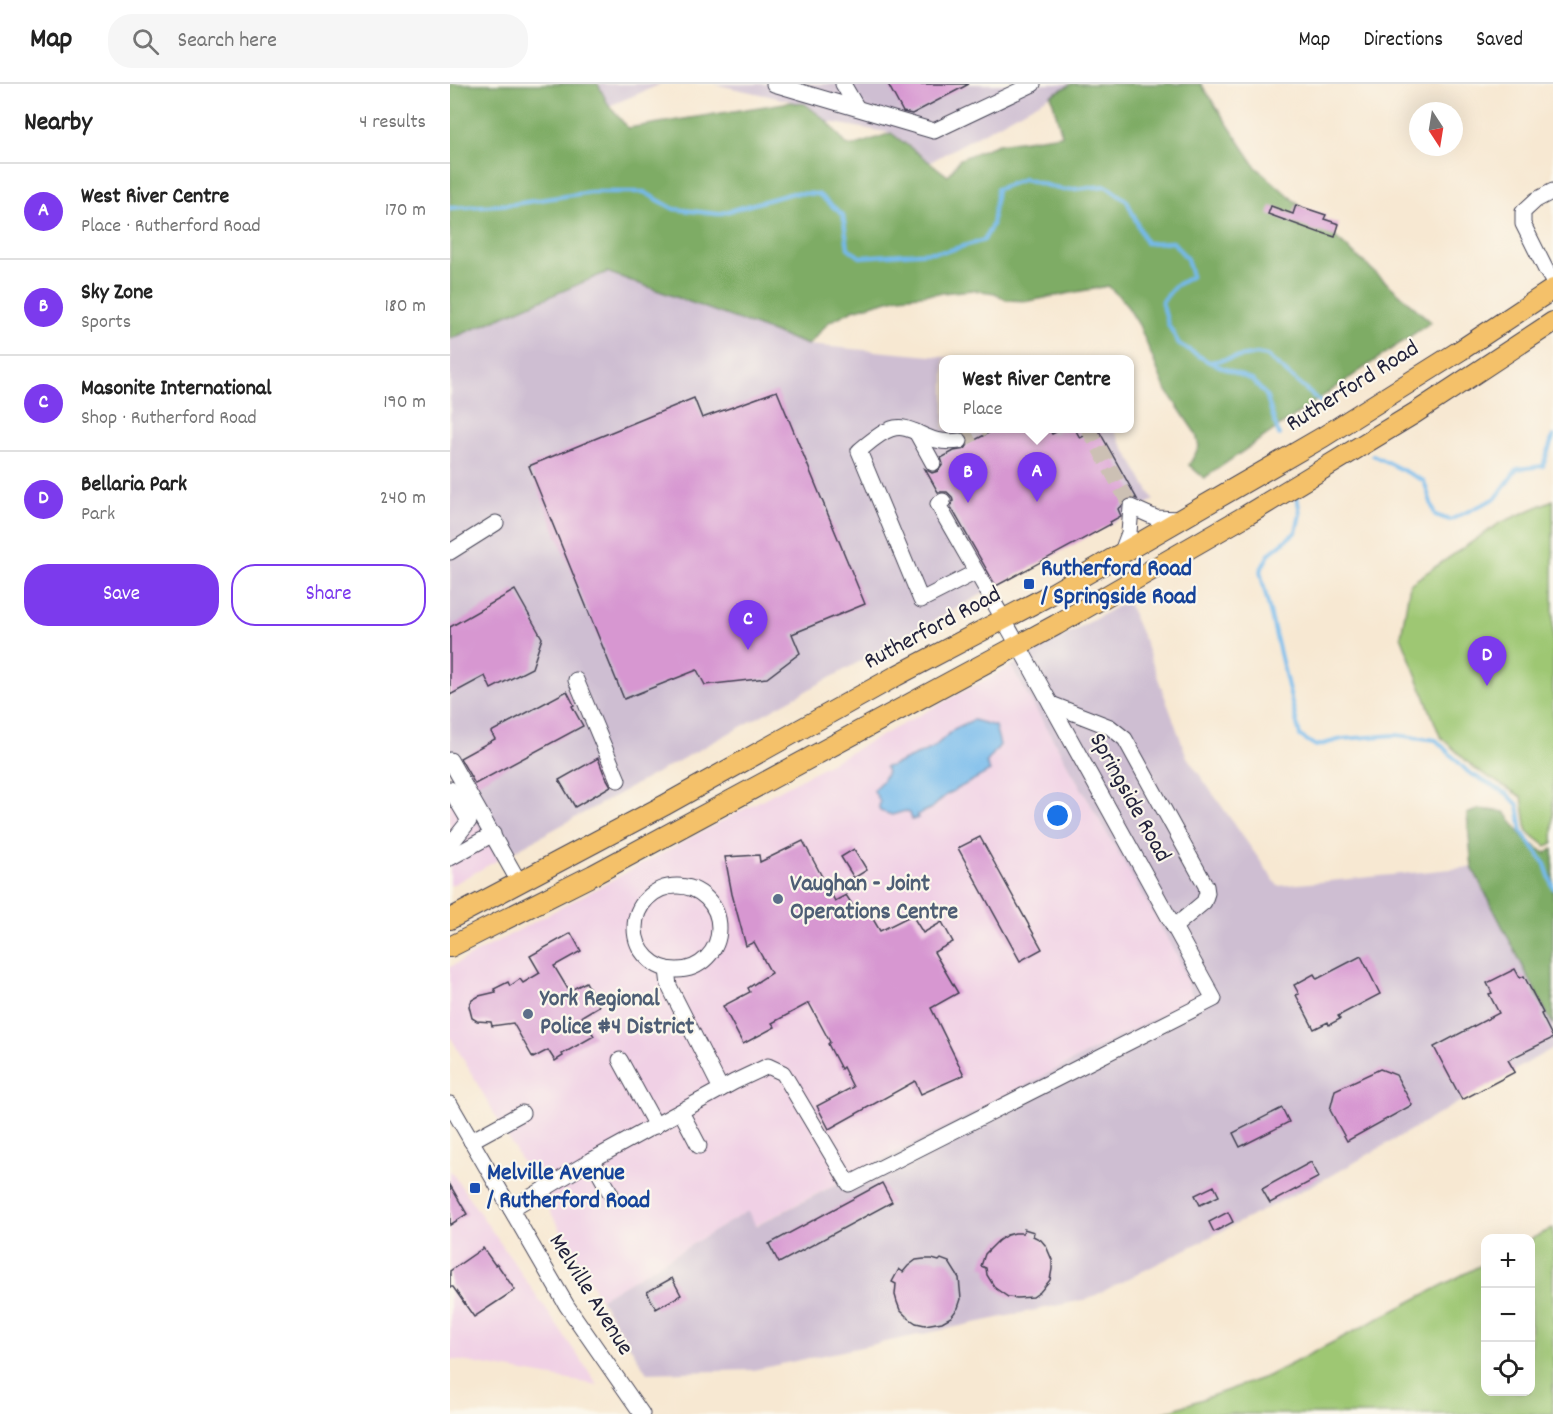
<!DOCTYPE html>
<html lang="en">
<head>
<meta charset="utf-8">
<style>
	:root { --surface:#fff; --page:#f6f6f6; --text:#222; --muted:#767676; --line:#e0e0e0; --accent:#7c3aed }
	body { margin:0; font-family:Dekko,sans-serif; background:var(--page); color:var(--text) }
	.controls { position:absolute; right:18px; bottom:18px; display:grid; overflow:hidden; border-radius:12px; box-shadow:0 6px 24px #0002 }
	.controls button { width:54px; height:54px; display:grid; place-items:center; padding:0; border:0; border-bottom:2px solid var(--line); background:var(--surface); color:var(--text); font:30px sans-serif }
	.compass { position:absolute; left:959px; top:18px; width:54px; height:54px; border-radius:50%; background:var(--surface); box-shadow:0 6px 24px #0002; rotate:168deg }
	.you { position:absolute; left:608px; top:732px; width:21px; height:21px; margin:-15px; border:4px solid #fff; border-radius:50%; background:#1a73e8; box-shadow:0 0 0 9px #1a73e833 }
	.badge { display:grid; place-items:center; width:39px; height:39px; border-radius:50%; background:var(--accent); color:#fff; font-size:20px; font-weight:700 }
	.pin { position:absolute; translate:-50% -50px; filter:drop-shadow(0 2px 3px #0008) }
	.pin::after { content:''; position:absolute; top:32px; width:21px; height:18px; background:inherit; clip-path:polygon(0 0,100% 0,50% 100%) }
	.popup { position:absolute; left:489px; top:271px; width:195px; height:78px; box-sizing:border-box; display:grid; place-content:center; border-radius:12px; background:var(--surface); filter:drop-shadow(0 2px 4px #0005); font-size:20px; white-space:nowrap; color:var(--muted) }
	.popup b { font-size:22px; color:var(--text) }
	.popup::after { content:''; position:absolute; left:50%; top:100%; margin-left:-12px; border:12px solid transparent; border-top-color:var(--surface) }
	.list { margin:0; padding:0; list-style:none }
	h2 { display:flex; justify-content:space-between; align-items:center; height:78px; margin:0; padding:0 24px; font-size:26px }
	h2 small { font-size:20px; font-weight:400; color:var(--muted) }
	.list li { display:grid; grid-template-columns:39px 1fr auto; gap:18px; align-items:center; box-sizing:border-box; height:96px; padding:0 24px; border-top:2px solid var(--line) }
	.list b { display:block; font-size:22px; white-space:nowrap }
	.list p { margin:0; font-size:20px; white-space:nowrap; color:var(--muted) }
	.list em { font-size:20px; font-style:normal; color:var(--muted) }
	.actions { display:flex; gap:12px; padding:18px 24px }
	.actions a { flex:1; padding:14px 0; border:2px solid var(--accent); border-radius:24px; text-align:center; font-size:21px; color:var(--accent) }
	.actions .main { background:var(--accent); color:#fff }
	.icon { flex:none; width:33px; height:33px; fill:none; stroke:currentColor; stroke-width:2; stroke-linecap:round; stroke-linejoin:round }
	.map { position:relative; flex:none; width:1103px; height:1330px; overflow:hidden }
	header { display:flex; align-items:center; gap:36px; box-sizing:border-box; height:84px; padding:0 30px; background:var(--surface); border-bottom:2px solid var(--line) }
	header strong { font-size:28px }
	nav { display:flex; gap:33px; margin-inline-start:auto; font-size:21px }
	.search { width:420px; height:54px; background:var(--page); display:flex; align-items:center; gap:15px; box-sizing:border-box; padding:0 21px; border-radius:24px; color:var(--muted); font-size:22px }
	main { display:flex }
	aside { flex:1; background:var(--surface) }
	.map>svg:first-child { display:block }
	.built { fill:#f0d0e5 }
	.industrial { fill:#cebed2 }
	.green { fill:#9ec773; stroke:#607457; stroke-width:1.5 }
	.forest { fill:#7eac65; stroke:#506750; stroke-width:1.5 }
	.water { fill:#75baec; stroke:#4c6e94; stroke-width:1.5 }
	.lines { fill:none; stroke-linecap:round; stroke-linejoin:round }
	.stream { stroke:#75baec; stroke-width:4 }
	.building { fill:#d797d1 }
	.minor-tunnel { stroke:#ccc0b4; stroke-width:15; stroke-dasharray:15 8; stroke-linecap:butt }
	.minor-casing { stroke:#424052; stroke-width:17 }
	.major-casing { stroke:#424052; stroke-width:22 }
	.minor { stroke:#fff; stroke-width:15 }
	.major { stroke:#f4c16a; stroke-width:20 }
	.transit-dot { fill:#1a4fb4; stroke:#fbf7ec; stroke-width:2 }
	.service-dot { fill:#5c6f8a; stroke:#fbf7ec; stroke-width:2 }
	.labels { text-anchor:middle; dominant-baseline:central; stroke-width:4.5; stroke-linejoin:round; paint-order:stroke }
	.street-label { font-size:24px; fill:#22223b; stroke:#fbf7ec }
	.transit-label { font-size:24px; font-weight:bold; fill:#164399; stroke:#fbf7ec; text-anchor:start }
	.service-label { font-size:24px; font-weight:bold; fill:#4e5e75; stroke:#fbf7ec; text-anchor:start }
</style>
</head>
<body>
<header>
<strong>Map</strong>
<div class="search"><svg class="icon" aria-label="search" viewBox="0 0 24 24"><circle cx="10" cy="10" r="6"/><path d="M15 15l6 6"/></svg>Search here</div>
<nav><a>Map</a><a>Directions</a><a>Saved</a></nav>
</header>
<main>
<aside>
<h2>Nearby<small>4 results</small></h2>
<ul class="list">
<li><span class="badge">A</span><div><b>West River Centre</b><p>Place · Rutherford Road</p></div><em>170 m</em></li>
<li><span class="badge">B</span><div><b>Sky Zone</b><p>Sports</p></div><em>180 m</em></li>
<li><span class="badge">C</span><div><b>Masonite International</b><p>Shop · Rutherford Road</p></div><em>190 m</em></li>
<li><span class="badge">D</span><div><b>Bellaria Park</b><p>Park</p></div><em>240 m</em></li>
</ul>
<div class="actions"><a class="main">Save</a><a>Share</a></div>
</aside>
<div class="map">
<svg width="1103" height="1330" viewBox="0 0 1103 1330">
	<rect width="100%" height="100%" fill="#fbf7ec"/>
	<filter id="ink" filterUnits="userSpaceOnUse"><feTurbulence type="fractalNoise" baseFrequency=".0167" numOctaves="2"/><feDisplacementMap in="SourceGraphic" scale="12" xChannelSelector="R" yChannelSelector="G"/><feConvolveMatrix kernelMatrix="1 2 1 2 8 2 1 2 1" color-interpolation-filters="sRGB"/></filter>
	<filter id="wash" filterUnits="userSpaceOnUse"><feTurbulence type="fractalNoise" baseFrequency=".008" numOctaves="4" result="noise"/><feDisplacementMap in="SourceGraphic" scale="24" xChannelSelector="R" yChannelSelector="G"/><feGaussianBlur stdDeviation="1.35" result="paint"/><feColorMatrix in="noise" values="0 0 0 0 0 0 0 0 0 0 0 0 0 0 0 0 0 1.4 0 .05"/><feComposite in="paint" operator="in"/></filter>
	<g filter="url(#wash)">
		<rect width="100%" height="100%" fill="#f7e8d2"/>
		<g class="built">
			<path d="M561 582 727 871 743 914 305 1142 298 1127 150 1215 0 952V883Z"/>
			<path d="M0 691 48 776 0 802Z"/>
			<path d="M0 1086 148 1301 0 1275Z"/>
		</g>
		<g class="industrial">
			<path d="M148 0H211L159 22Z"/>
			<path d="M264 0H622L480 78 441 49 378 38 355 20Z"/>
			<path d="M157 188 358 261 515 275 494 276V344L663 345 704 416 48 776 0 691V255Z"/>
			<path d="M677 517 694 556 737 673 828 802 1022 783 1103 941V964L888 1088 638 1215 303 1286 197 1289 150 1215 298 1127 306 1142 743 914 727 871 561 582Z"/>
		</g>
		<g class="green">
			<path d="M1103 416V759L1096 762 1077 747 1072 713 1025 685 990 652 951 552 960 500 1050 439Z"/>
			<path d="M1103 1144V1330H710L818 1292 1035 1179 1036 1308H1080L1081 1155Z"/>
		</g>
		<g class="forest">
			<path d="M0 0H148L159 22 178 44 341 18 355 20 378 38 396 60 403 62 441 49 498 92 510 75 548 60 612 51 601 11 622 0H751L806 83 981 238 754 394 739 381 749 363 746 350 715 304 689 241 674 217 658 202 579 217 556 216 545 209 523 206 449 213 403 226 379 238 358 261 157 188 0 255Z"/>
			<path d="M1029 725 1055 728 1074 754 1095 769 1103 765V941L1022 783 1017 730Z"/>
		</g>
		<path class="water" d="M523 636 545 642 550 661 536 679 540 687 496 711 482 724 467 731 468 734 462 736 460 729 455 727 442 731 430 727 429 723 430 718 424 707 425 704 432 697 437 688 435 683 441 682 483 664 504 645Z"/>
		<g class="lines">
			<g class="stream">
				<path d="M0 124 64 120 141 108H194L224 125 268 130 343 109 368 110 393 131 398 164 410 173 497 167 534 156 542 141 547 105 574 95 614 106 656 102 677 117 696 159 723 158 737 175 742 192 725 202 712 218 718 240 729 260 759 278 802 296 816 311 829 351"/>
				<path d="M760 278 807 270 817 272 876 323"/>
				<path d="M923 371 974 397 985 431 1000 436 1046 414 1067 385 1093 382 1103 352"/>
				<path d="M847 412 850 430 846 448 820 469 810 487 850 652 866 662 892 655 946 651 986 656 1018 688 1057 710 1068 721 1072 748 1095 780 1103 804"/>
			</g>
		</g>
		<g id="blocks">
			<g class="building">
				<path d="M438 0H519L462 30 453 28Z"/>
				<path d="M846 121 876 131 874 135 889 140 885 153 870 148V149L818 130 821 122 843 130Z"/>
				<path d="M327 307 415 520 342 550 350 569 317 594 255 601 247 586 174 615 79 382 244 314 252 334Z"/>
				<path d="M546 345H599L602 350 612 345H625L630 354 648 345 687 415 681 413 676 415 671 423 668 425 671 432 660 438 661 440 546 502 501 423 503 417 502 413 497 408H488L475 385 482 389 488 387 493 380 491 374 504 367 515 365 519 359Z"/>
				<path d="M65 506 92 554 82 584 41 605 35 592 0 611V543Z"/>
				<path d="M117 607 124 621 122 622 133 642 25 700 10 674 45 655 41 648Z"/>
				<path d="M148 674 154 690 161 702 125 723 109 696Z"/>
				<path d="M530 753 592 865 570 877 508 764Z"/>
				<path d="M353 757 385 817 396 811 411 834 420 830 430 847 462 831 473 849 492 838 503 858 484 868 508 909 481 924 514 991 471 1010 465 997 379 1045 367 1022 403 1003 393 983 391 985 378 960 380 958 359 919 322 939 325 943 293 960 273 922 300 908 298 904 321 889 304 858 296 862 282 810 275 773 309 771 310 778Z"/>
				<path d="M404 765 417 786 404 794 391 773Z"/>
				<path d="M121 849 131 867 104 882 119 907 136 898 149 922 132 932 144 952 112 970 113 972 105 977 98 966 83 974 63 939 42 942 41 938 27 937 22 934 19 922 22 916 29 912 46 908 44 905 58 898 60 902 70 895 73 899 90 889 80 872Z"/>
				<path d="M911 872 930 910 888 932 890 935 879 941 878 938 864 945 846 911 849 910 844 901 864 890 867 895Z"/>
				<path d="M1065 885 1070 894 1074 892 1093 929 1091 930 1103 954 1058 976 1065 988 1012 1016 984 963 1049 929 1039 910 1042 909 1037 899Z"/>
				<path d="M930 985 946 991 962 1021 897 1057 880 1026 885 1006Z"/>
				<path d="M832 1024 839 1038 790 1063 783 1049Z"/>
				<path d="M861 1078 869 1093 820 1119 812 1105Z"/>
				<path d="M432 1099 442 1118 329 1179 319 1160Z"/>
				<path d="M0 1101 17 1130 0 1141Z"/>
				<path d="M764 1102 769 1112 750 1121 745 1111Z"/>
				<path d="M778 1128 783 1138 764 1148 759 1138Z"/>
				<path d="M574 1145 584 1148 583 1152 591 1156 596 1162 602 1176V1185L600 1196 590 1208 583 1213 567 1214 558 1213 545 1204 537 1191 536 1184 531 1182 535 1170 548 1157 557 1151 565 1149H573Z"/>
				<path d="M33 1164 45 1181 47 1180 65 1206 24 1233 3 1203H0V1187Z"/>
				<path d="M474 1175H482L489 1177 491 1175 499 1178 509 1194 511 1215 508 1224 501 1233 492 1238 475 1241 466 1239 457 1233 450 1226 447 1218 445 1211 446 1200 442 1198 449 1185 453 1188 458 1182 466 1176Z"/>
				<path d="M222 1194 231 1211 206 1225 197 1208Z"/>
			</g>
		</g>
	</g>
	<g filter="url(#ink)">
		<use href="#blocks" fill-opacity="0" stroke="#424052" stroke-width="1.5"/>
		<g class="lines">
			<g class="minor-tunnel">
				<path d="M638 344 681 423"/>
				<path d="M510 357 533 344"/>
			</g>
			<g class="minor-casing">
				<g id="minor">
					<path d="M324 0 484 47 583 0"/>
					<path d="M393 0 407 24"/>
					<path d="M1103 107 1086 116 1073 128V140L1096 186 1103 197"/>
					<path d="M466 348 483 379"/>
					<path d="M510 357C502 358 494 358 486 356 471 353 457 339 441 345 429 349 419 359 409 367L471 516 526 488"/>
					<path d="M0 468 46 439"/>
					<path d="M671 470 679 449 681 423 706 434 730 435"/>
					<path d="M126 596 168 696"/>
					<path d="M601 620 660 643 675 655 756 802 757 809 754 818 724 843"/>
					<path d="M0 676 69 798"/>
					<path d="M0 705 19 737 0 761"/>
					<path d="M0 774 43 750"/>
					<circle cx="227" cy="844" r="42"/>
					<path d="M217 885 219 902 271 1005"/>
					<path d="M170 976 206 1042"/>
					<path d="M0 1020 117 1222 192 1330"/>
					<path d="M231 1028 249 1062"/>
					<path d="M21 1057 72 1029"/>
					<path d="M142 1076 161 1110"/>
					<path d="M61 1125 142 1076 284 998 318 982 333 989 399 1100 764 915 571 566 495 433 488 420 493 417"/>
				</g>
			</g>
			<g class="major-casing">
				<g id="major">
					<path d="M0 835 215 721 446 592 598 512 873 353 1011 266 1103 205"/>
					<path d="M0 863 143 791 606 541 797 431 965 329 1103 238"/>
				</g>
			</g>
			<use href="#minor" class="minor"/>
			<use href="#major" class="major"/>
		</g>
	</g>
	<g class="transit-dot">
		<rect x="573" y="494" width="12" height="12" rx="3"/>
		<rect x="19" y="1098" width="12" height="12" rx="3"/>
	</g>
	<g class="service-dot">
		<circle cx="328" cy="815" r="6"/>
		<circle cx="78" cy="930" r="6"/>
	</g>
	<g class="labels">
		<g class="street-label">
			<text transform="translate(903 303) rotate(-32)">Rutherford Road</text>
			<text transform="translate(483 545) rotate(-28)">Rutherford Road</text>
			<text transform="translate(679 714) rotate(61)">Springside Road</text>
			<text transform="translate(140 1211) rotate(58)">Melville Avenue</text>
		</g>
		<g class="transit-label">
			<text x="591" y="486">Rutherford Road<tspan x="591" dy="28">/ Springside Road</tspan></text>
			<text x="37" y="1090">Melville Avenue<tspan x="37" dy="28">/ Rutherford Road</tspan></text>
		</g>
		<g class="service-label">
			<text x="340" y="801">Vaughan - Joint<tspan x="340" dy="28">Operations Centre</tspan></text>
			<text x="90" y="916">York Regional<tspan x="90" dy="28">Police #4 District</tspan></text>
		</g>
	</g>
</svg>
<div class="controls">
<button>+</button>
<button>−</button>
<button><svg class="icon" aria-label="locate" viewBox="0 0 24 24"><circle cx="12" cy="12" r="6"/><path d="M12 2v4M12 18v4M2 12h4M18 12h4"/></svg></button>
</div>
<svg class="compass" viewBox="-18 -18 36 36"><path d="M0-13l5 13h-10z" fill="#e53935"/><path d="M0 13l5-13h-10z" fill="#767676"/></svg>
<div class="you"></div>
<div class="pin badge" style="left:587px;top:418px">A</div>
<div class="popup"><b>West River Centre</b>Place</div>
<div class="pin badge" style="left:518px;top:419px">B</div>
<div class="pin badge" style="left:298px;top:566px">C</div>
<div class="pin badge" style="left:1037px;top:602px">D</div>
</div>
</main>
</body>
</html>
